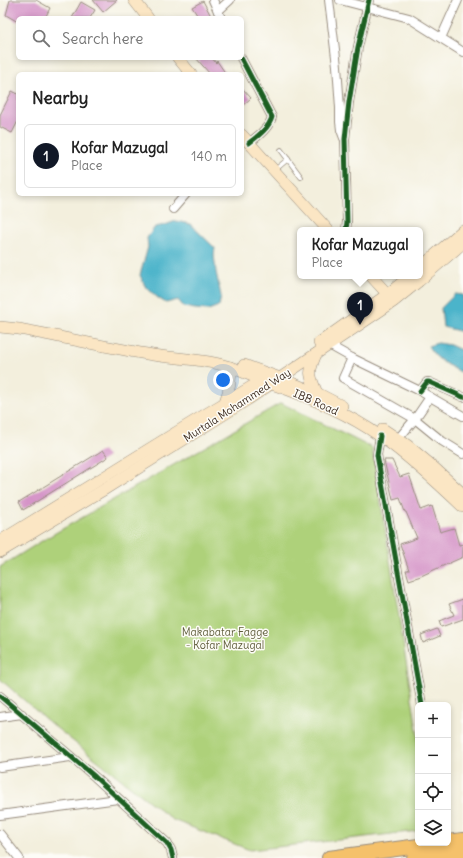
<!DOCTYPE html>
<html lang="en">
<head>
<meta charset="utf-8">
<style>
	:root { --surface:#fff; --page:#f6f6f6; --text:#222; --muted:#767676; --line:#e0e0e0; --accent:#111827 }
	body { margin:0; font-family:Delius,sans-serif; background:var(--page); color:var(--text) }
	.controls { position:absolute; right:12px; bottom:12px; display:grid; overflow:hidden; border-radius:6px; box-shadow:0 2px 6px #0003 }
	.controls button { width:36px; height:36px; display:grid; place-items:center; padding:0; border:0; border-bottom:1px solid var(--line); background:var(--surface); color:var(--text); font:20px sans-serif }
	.you { position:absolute; left:223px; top:380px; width:14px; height:14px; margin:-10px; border:3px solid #fff; border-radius:50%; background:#1a73e8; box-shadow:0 0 0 6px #1a73e833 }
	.badge { display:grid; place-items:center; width:26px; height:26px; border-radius:50%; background:var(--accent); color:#fff; font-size:13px; font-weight:700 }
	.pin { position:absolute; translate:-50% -33px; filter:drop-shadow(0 1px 2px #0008) }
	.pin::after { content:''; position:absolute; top:21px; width:14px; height:12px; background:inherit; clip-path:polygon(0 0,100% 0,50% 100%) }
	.popup { position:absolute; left:297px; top:227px; width:126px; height:52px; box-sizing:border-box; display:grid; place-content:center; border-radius:6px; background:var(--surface); filter:drop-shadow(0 1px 3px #0005); font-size:13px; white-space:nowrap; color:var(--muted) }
	.popup b { font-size:15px; color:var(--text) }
	.popup::after { content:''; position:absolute; left:50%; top:100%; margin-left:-8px; border:8px solid transparent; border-top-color:var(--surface) }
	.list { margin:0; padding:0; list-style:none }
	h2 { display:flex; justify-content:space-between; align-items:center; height:52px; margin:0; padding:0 16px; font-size:17px }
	h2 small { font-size:13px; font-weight:400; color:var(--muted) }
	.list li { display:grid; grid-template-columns:26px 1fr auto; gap:12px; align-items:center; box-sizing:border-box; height:64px; margin:0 8px 8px; padding:0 8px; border:1px solid var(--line); border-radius:6px }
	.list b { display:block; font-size:15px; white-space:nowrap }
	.list p { margin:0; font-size:13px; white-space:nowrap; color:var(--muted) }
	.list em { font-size:13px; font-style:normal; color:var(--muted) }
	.icon { flex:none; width:22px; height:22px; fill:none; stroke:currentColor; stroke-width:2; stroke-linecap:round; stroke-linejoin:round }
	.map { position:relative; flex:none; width:463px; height:858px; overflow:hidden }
	.search { position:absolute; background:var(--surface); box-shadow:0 2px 6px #0003; left:16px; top:16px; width:228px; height:44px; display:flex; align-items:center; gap:10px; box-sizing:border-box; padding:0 14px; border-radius:6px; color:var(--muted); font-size:15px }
	.panel { position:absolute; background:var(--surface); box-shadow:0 2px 6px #0003; left:16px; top:72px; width:228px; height:124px; border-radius:6px }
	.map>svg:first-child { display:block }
	.green { fill:#aed17a; stroke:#747e4c }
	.water { fill:#4cb4ca; stroke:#446f74 }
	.building { fill:#d594c8 }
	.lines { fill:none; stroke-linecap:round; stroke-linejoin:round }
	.lane-casing { stroke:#978c7e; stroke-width:5.5 }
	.street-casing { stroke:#978c7e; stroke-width:10 }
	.secondary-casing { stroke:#978c7e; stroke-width:12 }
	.highway-casing { stroke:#978c7e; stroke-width:16 }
	.lane { stroke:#fff; stroke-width:4 }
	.street { stroke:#fff; stroke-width:8 }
	.secondary { stroke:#fbe6c4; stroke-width:11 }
	.highway { stroke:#f5c16b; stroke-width:14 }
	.cycleway-casing { stroke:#fdfcf7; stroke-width:8 }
	.cycleway { stroke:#1b5e20; stroke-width:5 }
	.labels { text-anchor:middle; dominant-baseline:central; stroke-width:3; stroke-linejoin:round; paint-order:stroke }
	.street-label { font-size:11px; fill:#3b2a1e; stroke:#fdfcf7 }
	.park-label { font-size:11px; fill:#5e5c3a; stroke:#fdfcf7 }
</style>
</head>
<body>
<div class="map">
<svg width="463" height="858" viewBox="0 0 463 858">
	<rect width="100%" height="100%" fill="#fdfcf7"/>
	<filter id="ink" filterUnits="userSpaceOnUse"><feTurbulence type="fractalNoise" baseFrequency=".025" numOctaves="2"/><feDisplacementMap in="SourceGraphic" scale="8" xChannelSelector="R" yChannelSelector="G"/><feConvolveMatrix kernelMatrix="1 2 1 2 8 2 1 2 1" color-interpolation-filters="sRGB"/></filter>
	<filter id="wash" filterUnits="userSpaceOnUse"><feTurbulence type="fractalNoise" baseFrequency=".012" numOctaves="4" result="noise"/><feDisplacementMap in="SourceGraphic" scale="16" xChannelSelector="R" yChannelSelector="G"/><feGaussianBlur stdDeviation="0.9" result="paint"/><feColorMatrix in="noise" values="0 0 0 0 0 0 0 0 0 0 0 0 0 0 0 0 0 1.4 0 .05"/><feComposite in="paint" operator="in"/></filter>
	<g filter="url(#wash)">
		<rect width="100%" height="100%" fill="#f3efdd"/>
		<path class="green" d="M281 403 372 448 418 736V831L250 850 173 820 141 795 49 722 0 679V567L45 539Z"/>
		<g class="water">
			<path d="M176 221 190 224 215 248 214 255 216 272 221 296 219 306 208 310 195 309 184 307 178 300 166 303 158 298 145 286 140 275 148 247 147 238 155 227 165 225Z"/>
			<path d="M455 294 463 295V332L443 327 441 308Z"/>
			<path d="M438 343 450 345 463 351V373C449 366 436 360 428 346Z"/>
		</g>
		<g id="blocks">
			<g class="building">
				<path d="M10 0H36L50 8 45 18H18V22L6 15Z"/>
				<path d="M93 0H117L103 12Z"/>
				<path d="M203 1 211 16 207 18H199L192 7Z"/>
				<path d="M81 2 95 10 90 18H72Z"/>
				<path d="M196 58H212L216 63 217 61 226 74H210Z"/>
				<path d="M242 88 251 98 242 106Z"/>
				<path d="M12 91 18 94V121L12 133 0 127V115Z"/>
				<path d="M103 450 108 457 23 510 19 502Z"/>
				<path d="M384 460H392L400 477 409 474 421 510 432 506 440 532 454 528 459 545 463 544V557L436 569 421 576 409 580 406 570H409L400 544 417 538 406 512H405L400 498 393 500Z"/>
				<path d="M463 599V619L441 627 439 621 454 615 449 604Z"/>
				<path d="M437 629 440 636 423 643 421 635Z"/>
			</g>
		</g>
	</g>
	<g filter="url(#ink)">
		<use href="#blocks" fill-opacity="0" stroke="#978c7e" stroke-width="1"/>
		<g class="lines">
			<g class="lane-casing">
				<g id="lane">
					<path d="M281 150 301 177"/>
					<path d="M275 170 288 159"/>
				</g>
			</g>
			<g class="street-casing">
				<g id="street">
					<path d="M213 0 221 18"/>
					<path d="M329 0 337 66 340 108V122L341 130 344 138"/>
					<path d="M340 0 409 18 463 52"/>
					<path d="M218 11 230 0"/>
					<path d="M441 38 458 0"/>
					<path d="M241 58 272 117C269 128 258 136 249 143"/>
					<path d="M173 209 186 194"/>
					<path d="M346 230 347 222 345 139 349 102 358 47 369 0"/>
					<path d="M329 345 352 358 420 391 463 416"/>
					<path d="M352 358 343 378 415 419 442 441 463 454"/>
					<path d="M420 391 427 382H429L463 397"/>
					<path d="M380 436 377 455 422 705"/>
					<path d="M398 439 415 419 430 397"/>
					<path d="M0 696 95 777 167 843 171 850 173 858"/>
					<path d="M0 717 22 714"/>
					<path d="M0 767 70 757"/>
					<path d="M0 815 118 799"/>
					<path d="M0 834 19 858"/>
				</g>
			</g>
			<g class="secondary-casing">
				<g id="secondary">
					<path d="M134 0 148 18"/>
					<path d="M178 58 191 74"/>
					<path d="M242 135 328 230"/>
					<path d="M420 268 463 230"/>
					<path d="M371 276 392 299"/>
					<path d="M0 327 19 329C62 337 104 347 147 354 174 359 203 358 230 367 244 372 258 379 272 384 310 397 347 413 380 436 410 457 437 482 463 507"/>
					<path d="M319 343 388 294 410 276"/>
					<path d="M316 354C308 374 309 374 317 393"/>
					<path d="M244 365 280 378 317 393 342 406"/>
					<path d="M225 402C229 390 232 380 230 367"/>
					<path d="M383 429 407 445 430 464 463 494"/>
					<path d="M0 541 201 417 266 378"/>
					<path d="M0 552 105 489 247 400 280 378 359 325 393 302 419 281 463 243"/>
				</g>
			</g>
			<g class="highway-casing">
				<g id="highway">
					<path d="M448 842 463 840"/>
					<path d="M329 858 441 843"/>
					<path d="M414 858 463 851"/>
				</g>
			</g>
			<use href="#lane" class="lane"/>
			<use href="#street" class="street"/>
			<use href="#secondary" class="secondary"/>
			<use href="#highway" class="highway"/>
			<g class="cycleway-casing">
				<g id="cycleway">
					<path d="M241 58 272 117C269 128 258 136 249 143"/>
					<path d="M346 230 347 222 345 139 349 102 358 47 369 0"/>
					<path d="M420 391 427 382H429L463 397"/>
					<path d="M380 436 377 455 422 705"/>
					<path d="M0 696 95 777 167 843 171 850 173 858"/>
				</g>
			</g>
			<use href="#cycleway" class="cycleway"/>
		</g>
	</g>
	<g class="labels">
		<g class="street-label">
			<text transform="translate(316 402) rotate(24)">IBB Road</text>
			<text transform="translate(237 405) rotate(-33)">Murtala Mohammed Way</text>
		</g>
		<g class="park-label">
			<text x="225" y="632">Makabatar Fagge<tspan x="225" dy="13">- Kofar Mazugal</tspan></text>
		</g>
	</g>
</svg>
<div class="controls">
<button>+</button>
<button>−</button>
<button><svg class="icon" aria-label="locate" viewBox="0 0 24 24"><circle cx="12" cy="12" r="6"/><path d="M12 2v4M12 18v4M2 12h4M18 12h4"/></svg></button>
<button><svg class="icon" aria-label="layers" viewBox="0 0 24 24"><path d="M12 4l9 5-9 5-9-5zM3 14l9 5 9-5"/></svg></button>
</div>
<div class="you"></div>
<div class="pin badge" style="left:360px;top:325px">1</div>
<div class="popup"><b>Kofar Mazugal</b>Place</div>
<div class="search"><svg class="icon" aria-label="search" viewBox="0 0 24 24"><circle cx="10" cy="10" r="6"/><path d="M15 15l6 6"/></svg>Search here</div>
<section class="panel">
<h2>Nearby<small></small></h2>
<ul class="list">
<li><span class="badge">1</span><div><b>Kofar Mazugal</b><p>Place</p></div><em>140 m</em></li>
</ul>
</section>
</div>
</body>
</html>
